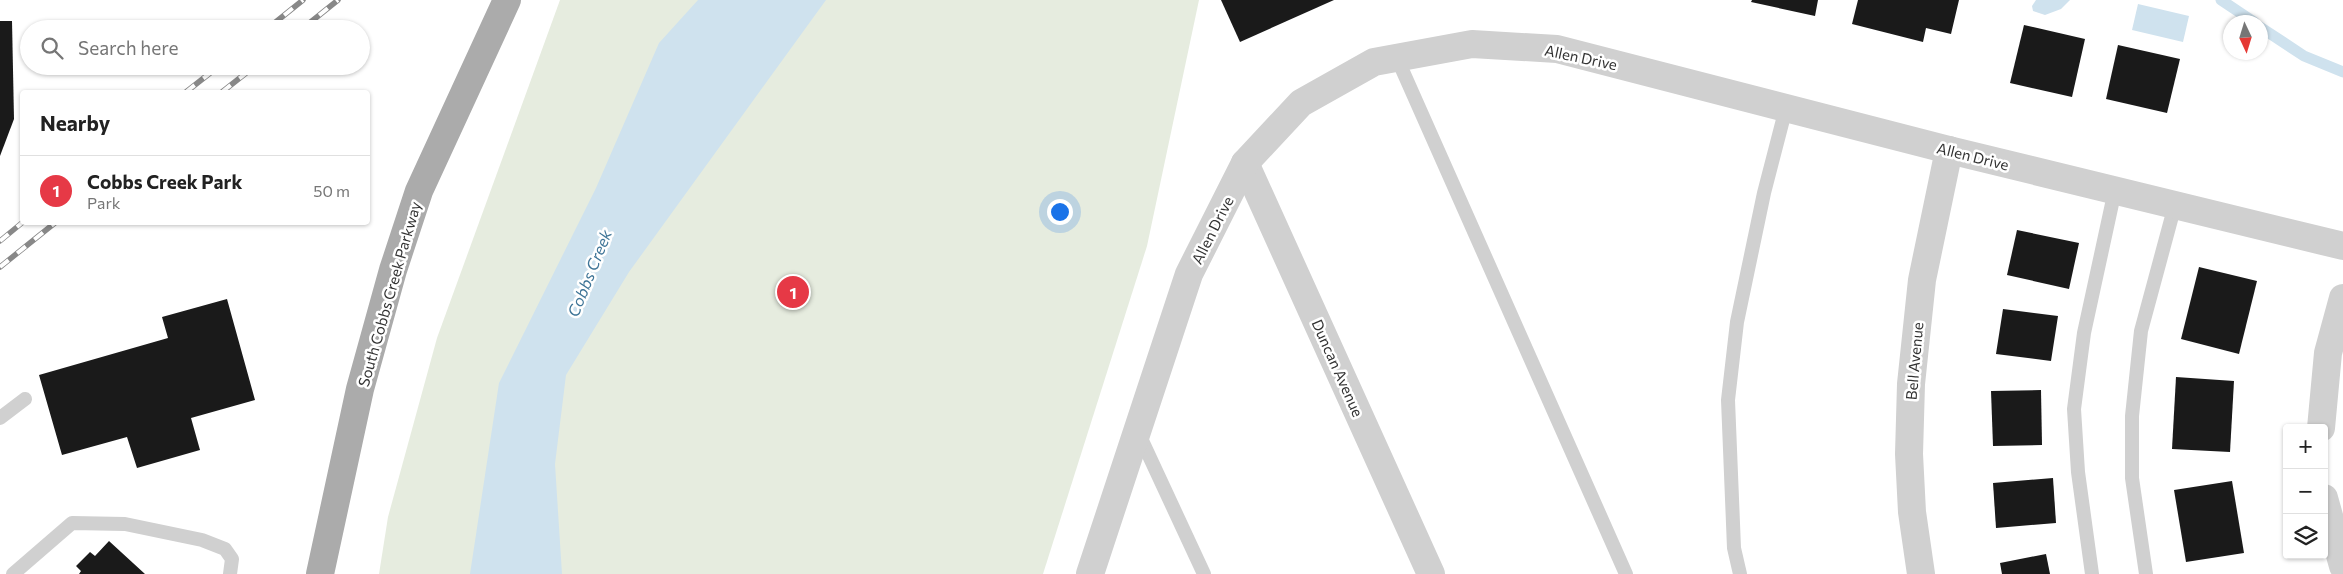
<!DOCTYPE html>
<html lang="en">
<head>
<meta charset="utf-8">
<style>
	:root { --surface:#fff; --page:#f2f2f2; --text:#222; --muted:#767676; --line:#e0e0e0; --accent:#e63946 }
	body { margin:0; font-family:Commissioner,sans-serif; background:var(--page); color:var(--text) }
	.controls { position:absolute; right:15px; bottom:15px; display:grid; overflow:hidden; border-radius:5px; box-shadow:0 1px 4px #0004 }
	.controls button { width:45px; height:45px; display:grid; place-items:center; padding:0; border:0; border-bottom:1px solid var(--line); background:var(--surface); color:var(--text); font:25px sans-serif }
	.compass { position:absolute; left:2223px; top:15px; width:45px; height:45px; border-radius:50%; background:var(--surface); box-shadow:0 1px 4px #0004; rotate:176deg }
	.you { position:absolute; left:1059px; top:211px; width:18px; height:18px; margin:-12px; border:4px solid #fff; border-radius:50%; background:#1a73e8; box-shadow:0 0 0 8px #1a73e833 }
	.badge { display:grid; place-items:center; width:32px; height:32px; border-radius:50%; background:var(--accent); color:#fff; font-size:16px; font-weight:700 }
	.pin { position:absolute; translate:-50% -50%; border:2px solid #fff; box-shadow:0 1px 5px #0006 }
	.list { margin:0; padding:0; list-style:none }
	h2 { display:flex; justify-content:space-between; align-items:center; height:65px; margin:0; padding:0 20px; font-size:21px }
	h2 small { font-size:16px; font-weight:400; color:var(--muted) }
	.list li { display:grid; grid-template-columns:32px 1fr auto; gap:15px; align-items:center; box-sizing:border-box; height:70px; padding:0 20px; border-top:1px solid var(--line) }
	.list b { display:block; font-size:19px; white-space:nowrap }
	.list p { margin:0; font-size:16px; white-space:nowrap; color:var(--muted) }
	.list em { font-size:16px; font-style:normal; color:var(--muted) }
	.icon { flex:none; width:28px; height:28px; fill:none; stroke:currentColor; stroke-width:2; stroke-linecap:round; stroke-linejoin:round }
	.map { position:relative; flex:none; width:2343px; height:574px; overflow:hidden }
	.search { position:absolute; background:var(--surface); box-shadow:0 1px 4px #0004; left:20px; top:20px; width:350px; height:55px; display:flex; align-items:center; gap:12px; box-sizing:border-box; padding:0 18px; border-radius:28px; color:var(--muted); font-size:19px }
	.panel { position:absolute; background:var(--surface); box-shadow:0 1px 4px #0004; left:20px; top:90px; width:350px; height:135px; border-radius:5px }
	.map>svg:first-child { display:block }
	.green { fill:#e6ecdf }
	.water { fill:#cfe2ee }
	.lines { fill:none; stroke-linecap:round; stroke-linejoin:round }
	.stream { stroke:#cfe2ee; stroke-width:11 }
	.building { fill:#1a1a1a }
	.lane { stroke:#d0d0d0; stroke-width:14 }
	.street { stroke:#d0d0d0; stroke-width:28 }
	.primary { stroke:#ababab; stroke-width:28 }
	.rail-casing { stroke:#888; stroke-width:5.5 }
	.rail { stroke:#fff; stroke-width:4; stroke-dasharray:11; stroke-linecap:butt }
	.labels { text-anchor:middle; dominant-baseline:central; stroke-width:5; stroke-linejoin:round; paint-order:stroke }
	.street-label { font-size:15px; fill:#333; stroke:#fff }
	.water-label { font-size:16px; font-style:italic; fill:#3f7597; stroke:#fff }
</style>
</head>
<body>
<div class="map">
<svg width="2343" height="574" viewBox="0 0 2343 574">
	<rect width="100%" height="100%" fill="#fff"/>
	<path class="green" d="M560 0H1199L1147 246 1043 574H379L388 517 437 338Z"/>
	<g class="water">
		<path d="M698 0H826L629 272 566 375 555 464 562 574H470L499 383 596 188 659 43Z"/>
		<path d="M2036 0H2070L2061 9 2045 15 2033 11 2032 6Z"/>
		<path d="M2138 4 2189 16 2183 42 2132 30Z"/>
	</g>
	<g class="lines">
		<g class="stream">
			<path d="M2221 0 2254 22"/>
			<path d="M2260 27 2304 56 2343 72"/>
		</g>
	</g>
	<g class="building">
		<path d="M1221 0H1334L1240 42Z"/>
		<path d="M1752 0H1818L1815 16 1751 2Z"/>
		<path d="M1858 0H1959L1951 34 1926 28 1923 42 1852 24Z"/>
		<path d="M0 21H12L14 119 0 156Z"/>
		<path d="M2024 25 2085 39 2072 97 2010 83Z"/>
		<path d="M2118 45 2180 59 2167 113 2106 99Z"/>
		<path d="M2017 230 2079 243 2069 289 2007 275Z"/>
		<path d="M2199 267 2257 281 2239 354 2181 339Z"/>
		<path d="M227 299 255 400 191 418 200 450 137 468 127 437 62 455 39 375 168 338 162 317Z"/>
		<path d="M2003 309 2058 316 2051 361 1996 354Z"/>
		<path d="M2176 377 2234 381 2230 452 2172 449Z"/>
		<path d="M2041 390 2042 445 1993 446 1991 391Z"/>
		<path d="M2053 478 2056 523 1996 528 1993 483Z"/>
		<path d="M2232 481 2244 553 2186 562 2174 490Z"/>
		<path d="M109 541 145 574H79L81 571 76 566 90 552 95 556Z"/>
		<path d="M2046 554 2050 574H2002L2000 563Z"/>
	</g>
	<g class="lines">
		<g class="lane">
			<path d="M1397 58 1626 574"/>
			<path d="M0 418 25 399"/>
			<path d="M1138 432 1204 574"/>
			<path d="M13 574 72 523 125 524 202 540 225 549 232 559 230 574"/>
			<path d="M1740 574 1734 548 1728 400 1737 322 1764 193 1786 108"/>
			<path d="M2092 574 2078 472 2074 409 2084 333 2115 190"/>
			<path d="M2146 574 2132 478V416L2141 331 2175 205"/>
		</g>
		<g class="street">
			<path d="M1245 163 1431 574"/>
			<path d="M2321 428 2328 353 2343 298"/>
			<path d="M2324 498 2343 566"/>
			<path d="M1090 574 1189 274 1245 163 1301 103 1374 62 1472 44 1557 49 1949 150 2343 246"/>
			<path d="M1921 574 1912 512 1909 454 1911 384 1922 280 1949 150"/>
		</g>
		<path class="primary" d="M320 574 360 389 393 270 419 191 507 0"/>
		<g class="rail-casing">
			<g id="rail">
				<path d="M267 29 303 0"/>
				<path d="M302 29 338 0"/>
				<path d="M186 92 219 66"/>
				<path d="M222 92 255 66"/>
				<path d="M0 241 23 222"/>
				<path d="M0 267 56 222"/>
			</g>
		</g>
		<use href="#rail" class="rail"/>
	</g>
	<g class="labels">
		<g class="street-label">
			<text transform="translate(1581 57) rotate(12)">Allen Drive</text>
			<text transform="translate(1973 156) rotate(14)">Allen Drive</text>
			<text transform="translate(1212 230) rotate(-63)">Allen Drive</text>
			<text transform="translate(389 294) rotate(-74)">South Cobbs Creek Parkway</text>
			<text transform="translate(1914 361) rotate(-85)">Bell Avenue</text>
			<text transform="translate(1338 368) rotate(66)">Duncan Avenue</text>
		</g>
		<g class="water-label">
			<text transform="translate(589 273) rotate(-68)">Cobbs Creek</text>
		</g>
	</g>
</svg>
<div class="controls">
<button>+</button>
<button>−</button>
<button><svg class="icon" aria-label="layers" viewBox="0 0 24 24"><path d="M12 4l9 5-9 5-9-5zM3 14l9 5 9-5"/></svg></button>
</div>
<svg class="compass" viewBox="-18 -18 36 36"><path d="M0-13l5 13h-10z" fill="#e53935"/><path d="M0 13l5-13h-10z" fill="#767676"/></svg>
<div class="you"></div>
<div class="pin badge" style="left:793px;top:292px">1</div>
<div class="search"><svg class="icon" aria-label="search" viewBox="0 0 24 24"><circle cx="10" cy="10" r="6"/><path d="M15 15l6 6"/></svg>Search here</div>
<section class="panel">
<h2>Nearby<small></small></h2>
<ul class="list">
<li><span class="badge">1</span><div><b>Cobbs Creek Park</b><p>Park</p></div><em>50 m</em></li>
</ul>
</section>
</div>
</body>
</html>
